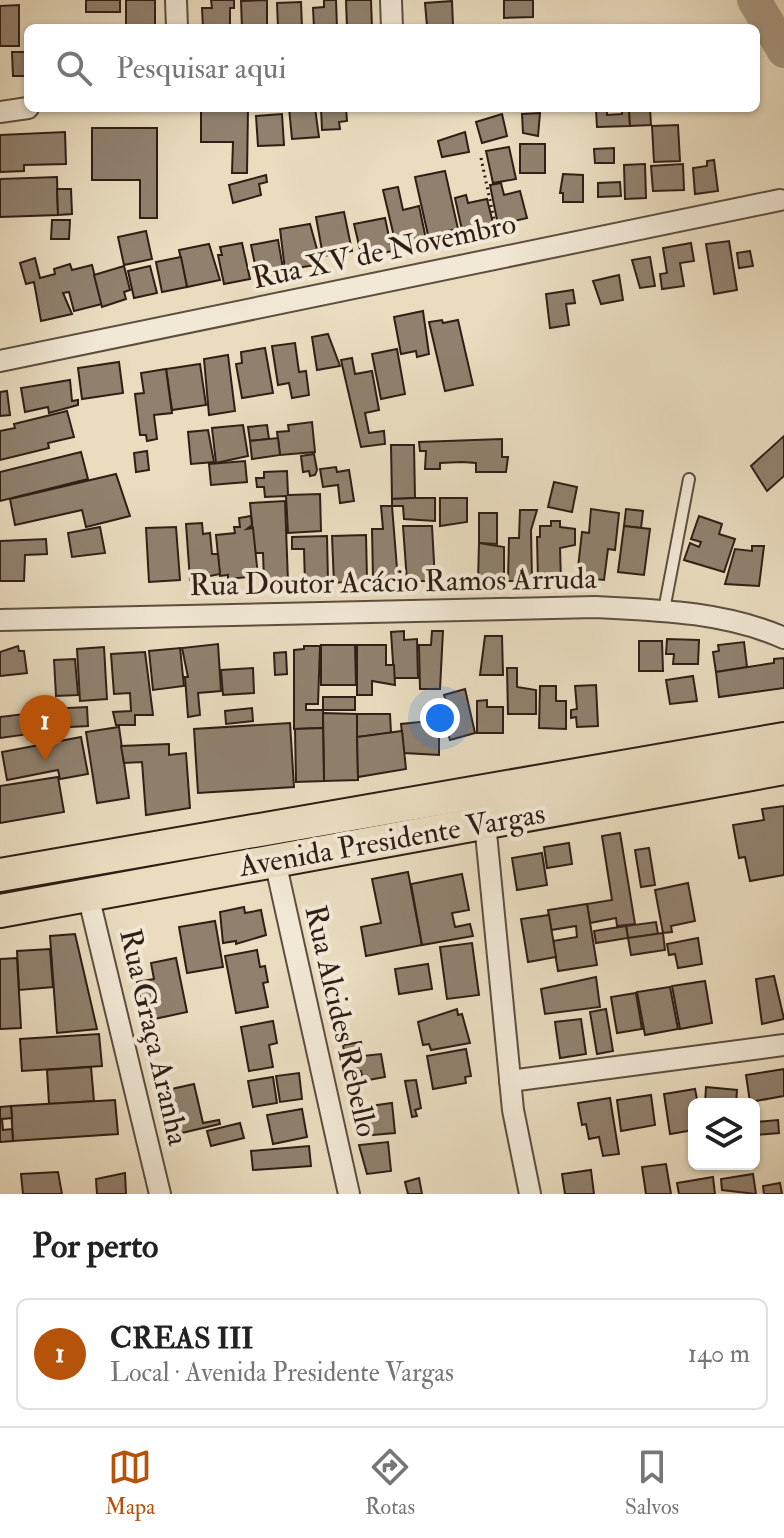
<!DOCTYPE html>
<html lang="pt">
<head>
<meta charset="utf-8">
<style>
	:root { --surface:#fff; --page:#f6f6f6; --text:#222; --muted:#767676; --line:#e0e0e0; --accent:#b45309 }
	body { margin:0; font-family:"IM FELL Double Pica",serif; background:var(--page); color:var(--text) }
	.controls { position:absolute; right:24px; bottom:24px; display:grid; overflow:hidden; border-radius:12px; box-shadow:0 2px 6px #0004 }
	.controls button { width:72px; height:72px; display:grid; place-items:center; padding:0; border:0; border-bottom:2px solid var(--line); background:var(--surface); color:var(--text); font:40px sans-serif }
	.you { position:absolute; left:440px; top:718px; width:28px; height:28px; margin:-20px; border:6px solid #fff; border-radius:50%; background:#1a73e8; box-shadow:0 0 0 12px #1a73e833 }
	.badge { display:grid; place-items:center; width:52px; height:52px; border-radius:50%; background:var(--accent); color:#fff; font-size:26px; font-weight:700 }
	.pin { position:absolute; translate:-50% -66px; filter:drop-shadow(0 2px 4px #0008) }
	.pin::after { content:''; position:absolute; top:42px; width:28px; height:24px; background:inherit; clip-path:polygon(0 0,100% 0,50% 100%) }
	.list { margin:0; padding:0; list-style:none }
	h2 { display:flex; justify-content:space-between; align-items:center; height:104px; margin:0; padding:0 32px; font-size:34px }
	h2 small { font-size:26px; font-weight:400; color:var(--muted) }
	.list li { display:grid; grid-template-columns:52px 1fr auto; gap:24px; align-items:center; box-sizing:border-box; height:112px; margin:0 16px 16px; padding:0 16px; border:2px solid var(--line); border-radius:12px }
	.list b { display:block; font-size:30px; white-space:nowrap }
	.list p { margin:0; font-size:26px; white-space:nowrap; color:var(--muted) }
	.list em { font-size:26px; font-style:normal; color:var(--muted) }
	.icon { flex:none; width:44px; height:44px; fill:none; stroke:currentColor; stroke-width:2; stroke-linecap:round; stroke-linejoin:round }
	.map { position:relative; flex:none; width:784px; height:1194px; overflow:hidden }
	.search { position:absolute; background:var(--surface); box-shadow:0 2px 6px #0004; left:24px; right:24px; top:24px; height:88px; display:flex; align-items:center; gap:20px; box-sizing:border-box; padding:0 28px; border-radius:12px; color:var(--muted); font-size:30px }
	.sheet { height:232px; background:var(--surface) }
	nav { display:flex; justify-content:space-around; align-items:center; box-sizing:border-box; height:112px; border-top:2px solid var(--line); background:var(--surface); font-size:22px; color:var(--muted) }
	nav a { display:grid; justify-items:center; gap:4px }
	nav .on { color:var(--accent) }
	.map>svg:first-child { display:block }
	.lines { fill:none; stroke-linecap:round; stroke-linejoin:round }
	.river { stroke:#aa9b86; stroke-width:34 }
	.building { fill:#90816e; stroke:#301e16; stroke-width:2 }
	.lane-casing { stroke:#5e4e40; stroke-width:14 }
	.street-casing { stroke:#5e4e40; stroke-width:24 }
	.primary-casing { stroke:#301e16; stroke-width:36 }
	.path { stroke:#301e16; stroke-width:3; stroke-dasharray:2 4; stroke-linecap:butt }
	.lane { stroke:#f1e8d5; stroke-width:10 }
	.street { stroke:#f1e8d5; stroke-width:20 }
	.primary { stroke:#e9dcbf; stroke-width:32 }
	.labels { text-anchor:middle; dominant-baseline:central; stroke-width:8; stroke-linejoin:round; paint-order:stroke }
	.street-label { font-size:30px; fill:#301e16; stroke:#f1e8d5 }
</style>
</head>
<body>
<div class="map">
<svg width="784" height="1194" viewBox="0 0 784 1194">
	<rect width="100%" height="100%" fill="#e9dcbf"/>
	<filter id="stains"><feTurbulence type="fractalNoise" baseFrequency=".0025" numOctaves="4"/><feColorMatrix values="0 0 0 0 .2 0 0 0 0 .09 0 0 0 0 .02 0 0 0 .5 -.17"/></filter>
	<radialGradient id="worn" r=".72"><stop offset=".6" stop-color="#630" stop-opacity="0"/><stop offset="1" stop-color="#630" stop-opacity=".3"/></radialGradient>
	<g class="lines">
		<path class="river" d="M754 0 784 51"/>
	</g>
	<g class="building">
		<rect x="86" y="0" width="34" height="12"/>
		<rect x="126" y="0" width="29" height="28"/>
		<path d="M211 0H234V8H230V28H203L202 8H212Z"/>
		<path d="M267 0V28H242L241 1Z"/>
		<path d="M324 0H336L337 28H314L313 8 324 7Z"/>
		<path d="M346 0H371L372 28H347Z"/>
		<path d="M504 0H533V17L504 18Z"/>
		<path d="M452 1 453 25 427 26 425 3Z"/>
		<path d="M301 2 302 28H278L277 3Z"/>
		<path d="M19 5V46H0V6Z"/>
		<path d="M12 52H28V76H13Z"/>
		<path d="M201 108H248L247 173H232L233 142H201Z"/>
		<path d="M289 108H315L319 137 292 139Z"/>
		<path d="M321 108H346L347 121 339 122 340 129 322 130Z"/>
		<path d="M622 108H629L630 126 597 127 596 110H607V115L622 114Z"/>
		<path d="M629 108H650L651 125 630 126Z"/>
		<path d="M540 113 538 136 523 133 522 114Z"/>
		<path d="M282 114 284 145 258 146 256 116Z"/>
		<path d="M502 114 507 136 482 143 476 122Z"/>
		<path d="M678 125 680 161 654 162 652 126Z"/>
		<path d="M92 128H157V218H140V180H92Z"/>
		<path d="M65 132 66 164 24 165V171L0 172V135Z"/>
		<path d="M465 132 469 152 442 157 438 141Z"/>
		<rect x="520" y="144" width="25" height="29"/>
		<path d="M509 147 516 179 493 183 486 151Z"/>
		<path d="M614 148V163H595L594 149Z"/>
		<path d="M714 160 718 191 695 194 693 168 707 166V161Z"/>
		<path d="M645 164 646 198 625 199 624 165Z"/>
		<path d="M683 164 684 190 653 191 651 166Z"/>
		<path d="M445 171 458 229 428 235 415 177Z"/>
		<path d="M563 174 583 175V202H563V193H560Z"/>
		<path d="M266 175 267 182 259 184 261 195 233 203 229 185Z"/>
		<path d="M57 177 58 215 0 217V179Z"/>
		<path d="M620 182 621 196 598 197V183Z"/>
		<path d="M501 183 504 195 520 191 527 218 498 225 490 185Z"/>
		<path d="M398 187 403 210 419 206 426 239 396 245 383 190Z"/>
		<path d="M57 189H71L72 214 58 215Z"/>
		<path d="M466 195 468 203 487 199 493 223 462 230 455 198Z"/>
		<path d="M344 212 352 251 323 256 316 217Z"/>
		<path d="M385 218 392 251 362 258 354 224Z"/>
		<path d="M52 220H70L69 239H51Z"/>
		<path d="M310 224 321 264 285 270 280 229Z"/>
		<path d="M146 231 152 259 124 265 118 237Z"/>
		<path d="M278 240 284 274 258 279 251 245Z"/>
		<path d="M729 241 737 290 714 294 706 244Z"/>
		<path d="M242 243 250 279 224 284 218 255H222L220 247Z"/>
		<path d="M691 243 694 261 680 263 684 286 662 289 660 274 667 273 663 248Z"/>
		<path d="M209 244 220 280 187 287 179 250Z"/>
		<path d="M750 251 753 266 739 268 737 253Z"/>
		<path d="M181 257 187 287 162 292 156 262Z"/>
		<path d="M650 257 655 286 640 288 632 260Z"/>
		<path d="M35 258 40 278 55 274 54 269 70 264 72 270 92 265 102 304 74 311 69 292 63 293 72 314 41 321 34 282 26 284 20 263Z"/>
		<path d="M124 266 130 290 124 292 126 299 102 307 94 275Z"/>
		<path d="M150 266 157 293 134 298 128 271Z"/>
		<path d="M619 275 623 300 601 304 593 281Z"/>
		<path d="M573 290 575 303 566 304 569 325 550 328 546 294Z"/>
		<path d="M423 311 429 354 417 357 416 351 401 354 394 317Z"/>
		<path d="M442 320 443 323 458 320 473 385 445 391 429 322Z"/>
		<path d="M328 334 340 366 317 370 312 337Z"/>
		<path d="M295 343 299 372 306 371 309 395 292 398 289 383 278 385 272 346Z"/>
		<path d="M265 348 273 393 242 398 236 364 242 363 241 352Z"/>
		<path d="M397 349 405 394 381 399 372 354Z"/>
		<path d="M228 355 235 411 209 415 204 359Z"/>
		<path d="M352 358 355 374 372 371 379 410 365 413 369 433 384 431 385 444 361 447 341 360Z"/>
		<path d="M119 362 123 393 82 399 78 368Z"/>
		<path d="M200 364 206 405 172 410 166 369Z"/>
		<path d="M166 369 172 413 154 415 157 439 147 441 146 435H140L135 394 144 393 141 373Z"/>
		<path d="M70 380 72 401 78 400V405L49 413 48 407 25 412 21 388Z"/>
		<path d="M7 391 10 415 0 416V392Z"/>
		<path d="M67 411 74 437 48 443 49 448 0 460V431L15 428 14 424Z"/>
		<path d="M312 422 315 452 280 455 277 432 289 431 288 425Z"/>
		<path d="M243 425 248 456 216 463 212 428Z"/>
		<path d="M267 425 269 439 250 441 248 427Z"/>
		<path d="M208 430 214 462 191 464 188 432Z"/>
		<path d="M784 436V476L767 491 751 466Z"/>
		<path d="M278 438 280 455 252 459 250 441Z"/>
		<path d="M502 439V457H508L506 472H476V463L462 462 440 463V469H425L426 451H420L419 442Z"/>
		<path d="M391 445H414L415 498 392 499Z"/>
		<path d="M147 451 149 470 136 472 134 453Z"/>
		<path d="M81 452 88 479 0 501V472Z"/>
		<path d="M314 454 317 470 315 475 310 476 309 471 303 472 301 456Z"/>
		<path d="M245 461 247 482 211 485 209 464Z"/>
		<path d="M336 467 337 472 349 470 354 501 340 503 338 485 323 487 320 469Z"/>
		<path d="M287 471 288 495 320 494 321 531 288 533 286 496 265 497 264 487H257L256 478H264V472Z"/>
		<path d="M116 474 130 516 86 527 82 510 15 525 10 499Z"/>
		<path d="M554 482 577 487 572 512 548 507Z"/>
		<path d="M415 498H435V521L404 519 403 506H392V499Z"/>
		<path d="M440 498H467V522L440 526Z"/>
		<path d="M285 501 288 582 264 581 263 553H255L250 503Z"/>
		<path d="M381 506H392L398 581 373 578 372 529H383Z"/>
		<path d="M591 509 619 513 615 550 608 549 604 580 577 577 582 532 589 533Z"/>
		<path d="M626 509 643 511 641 528 624 526Z"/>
		<path d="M520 510H537L531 530 532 581H508L509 538H519Z"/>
		<path d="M479 513H497V544L479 543Z"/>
		<path d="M251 516 252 525 247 529 253 528 258 576 228 579V575L220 576 216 535 235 533 234 527H240L239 518Z"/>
		<path d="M699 516 722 524 719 534 735 539 724 572 684 560 690 543 699 547 701 542 691 539Z"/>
		<path d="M551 521H560V527L575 529V545L560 548 561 581H538L537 537H540V526H551Z"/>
		<path d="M202 523 203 534 210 533 212 554H218L220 574 190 580 186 524Z"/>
		<path d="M403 526H432L435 581H407Z"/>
		<path d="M624 526 650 529 644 575 618 572Z"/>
		<path d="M100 527 105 553 72 557 68 533Z"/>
		<path d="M176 527 180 580 149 582 146 528Z"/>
		<path d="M366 535 367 580 334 583 332 536Z"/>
		<path d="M327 536 328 582 305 583 304 549H292V537Z"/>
		<path d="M46 539 47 554 25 555 24 581H0V541Z"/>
		<path d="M479 543 504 547V578H496V582H478Z"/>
		<path d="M752 546H764L759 586 725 584 735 549 752 551Z"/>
		<path d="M404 631V640L417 639 418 678H394L391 632Z"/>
		<path d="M432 631H443L440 689H420L419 645H431Z"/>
		<path d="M485 636H502L503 675H480Z"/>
		<path d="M667 639 699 640 698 664H673L674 654H666Z"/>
		<path d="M639 641H662L663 671H639Z"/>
		<path d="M744 642 747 667 716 672 713 652 719 651 718 645Z"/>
		<path d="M218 644 221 691 198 693 200 715 188 717 185 677H188L182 648Z"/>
		<path d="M321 645H355L356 685H321Z"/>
		<path d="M357 645H386V665H394L395 685 372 681V695H357Z"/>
		<path d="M18 646 19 651H24L27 673 0 676V652Z"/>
		<path d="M304 646H320L318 704H306V710H323V728L294 729V650L304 649Z"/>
		<path d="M104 647 107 699 80 701 77 649Z"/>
		<path d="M180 648 184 686 153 690 149 651Z"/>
		<path d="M145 652 153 715H135V725H116L113 712 131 711 130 693 114 694 111 654Z"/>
		<path d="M286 652 287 674 275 675 274 653Z"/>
		<path d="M784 658V688L719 697 716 672 774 663V659Z"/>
		<path d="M75 659 78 695 56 696 54 660Z"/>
		<path d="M253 668 254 693 223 695 221 670Z"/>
		<path d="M507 668H517V687L536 690V714H508Z"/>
		<path d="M693 676 697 701 670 704 666 680Z"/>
		<path d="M596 685 598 726 577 727 576 717 571 718V710L577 709 575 686Z"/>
		<path d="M540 686H556V701H566V729L539 728Z"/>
		<path d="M465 689 475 733 450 740 441 709 448 707 444 695Z"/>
		<rect x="323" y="697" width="32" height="13"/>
		<path d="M487 700V707H503V733H477V701Z"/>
		<path d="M87 707 88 726 51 728 49 709Z"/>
		<path d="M252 708 253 721 226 724 225 711Z"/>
		<path d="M32 713 36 733 0 738V717Z"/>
		<path d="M323 713 357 714 358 780 324 781Z"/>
		<path d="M357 714H390L391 733 357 737Z"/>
		<path d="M439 720V755L404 753 401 724Z"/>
		<path d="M290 723 294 787 198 793 194 729Z"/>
		<path d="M119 727 129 798 97 803 86 732Z"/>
		<path d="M323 728 324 781 296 782 295 729Z"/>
		<path d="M402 731 406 769 358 777 357 737Z"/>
		<path d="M81 737 88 774 60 779 58 770 7 780 2 752Z"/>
		<path d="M169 744V755L186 753 190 808 146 815 142 762 124 763 121 746Z"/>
		<path d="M58 777 64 812 0 823V786Z"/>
		<path d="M784 806V875L750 881 745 857 739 858 733 825 764 820 762 809Z"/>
		<path d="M620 833 635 924 617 926 616 918 590 923 587 904 612 900 602 836Z"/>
		<path d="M569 843 572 864 547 868 544 847Z"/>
		<path d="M649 848 655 885 641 887 635 850Z"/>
		<path d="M542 853 547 885 517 890 512 858Z"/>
		<path d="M408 872 422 945 366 956 361 927 381 923 372 879Z"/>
		<path d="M462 874 469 910 452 913 455 927 470 924 473 936 422 945 411 884Z"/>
		<path d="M688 883 695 921 671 926 672 932 663 933 655 890Z"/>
		<path d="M587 904 597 965 558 971 553 941 577 937 576 926 551 930 548 910Z"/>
		<path d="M244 907 245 913 261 910 266 935 236 944V941L223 943 220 912Z"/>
		<path d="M549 915 556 957 528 962 521 919Z"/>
		<path d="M215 921 223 967 187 973 179 927Z"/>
		<path d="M656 922 658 934 628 938 626 926Z"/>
		<path d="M626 926 628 938 596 943 594 931Z"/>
		<path d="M663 933 665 950 631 955 628 938Z"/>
		<path d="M75 934 97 1029 57 1033 50 936Z"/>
		<path d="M698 938 702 964 678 968 675 954 669 955 667 944Z"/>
		<path d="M472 943 479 995 447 999 440 947Z"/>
		<path d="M50 949 53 987 19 990 17 951Z"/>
		<path d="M257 950 260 967 265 966 268 982 263 983 268 1007 236 1013 225 956Z"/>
		<path d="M17 958 21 1028 0 1029V959Z"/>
		<path d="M176 958 187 1012 145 1021 137 982 154 979 151 963Z"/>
		<path d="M428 964 432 989 399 994 395 969Z"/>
		<path d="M774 976 784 1019 762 1024 756 979Z"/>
		<path d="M596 977 600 1007 545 1014 541 989Z"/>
		<path d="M705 981 712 1023 680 1029 672 986Z"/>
		<path d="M670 987 678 1029 645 1035 637 992Z"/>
		<path d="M636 993 642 1029 617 1033 611 997Z"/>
		<path d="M457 1009 458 1015 462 1014 470 1043 431 1050 429 1044 423 1045 418 1022Z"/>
		<path d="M606 1009 613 1051 597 1054 590 1012Z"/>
		<path d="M581 1019 586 1054 560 1058 555 1022Z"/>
		<path d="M273 1021 277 1043 269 1045 273 1067 249 1071 241 1027Z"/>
		<path d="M99 1034 102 1066 22 1071 20 1039Z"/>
		<path d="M361 1042 363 1056 381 1054 385 1077 363 1081 361 1071 347 1072 343 1045Z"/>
		<path d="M466 1049 471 1076 465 1077 466 1083 433 1089 427 1056Z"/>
		<path d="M91 1067 94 1101 49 1104 47 1070Z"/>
		<path d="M784 1069V1096L750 1102 746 1075Z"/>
		<path d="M299 1073 302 1099 280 1102 276 1076Z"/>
		<path d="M273 1077 277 1103 253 1107 248 1081Z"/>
		<path d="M416 1080 421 1108 415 1110 417 1116 412 1117 405 1081Z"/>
		<path d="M194 1084 203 1123 219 1120 220 1124 169 1136 158 1092Z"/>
		<path d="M706 1087 737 1090 736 1104H705Z"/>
		<path d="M695 1089 698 1104H694V1130L670 1134 664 1094Z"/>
		<path d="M651 1095 655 1125 621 1131 617 1100Z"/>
		<path d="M610 1098 619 1154 603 1156 599 1137 589 1139 586 1124 582 1125 578 1103Z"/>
		<path d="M115 1100 118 1134 13 1141 11 1106Z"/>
		<path d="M392 1103 395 1133 361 1136 355 1108Z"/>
		<path d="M11 1106 12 1118 2 1119 3 1130 12 1129 13 1141 0 1142V1107Z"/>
		<path d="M302 1109 307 1137 273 1144 267 1115Z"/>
		<path d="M778 1120 779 1133 757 1135 756 1122Z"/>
		<path d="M240 1123 244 1138 211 1146 207 1131Z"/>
		<path d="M388 1142 391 1171 367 1174 359 1145Z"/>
		<path d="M309 1146 311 1166 253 1170 251 1151Z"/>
		<path d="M666 1164 671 1194H646L642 1167Z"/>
		<path d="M591 1170 594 1194H565L562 1174Z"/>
		<path d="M58 1172 62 1194H23L21 1174Z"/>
		<path d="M125 1173 126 1194H97L96 1179Z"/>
		<path d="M753 1174 756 1194 722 1190 721 1179Z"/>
		<path d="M713 1177 715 1194H679L677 1183Z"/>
		<path d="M419 1178 422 1194H408L405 1182Z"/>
		<path d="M780 1183 782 1194H764L763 1186Z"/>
	</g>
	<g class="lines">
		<g class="lane-casing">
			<path id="lane" d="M664 610 689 479"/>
		</g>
		<g class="street-casing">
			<g id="street">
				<path d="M176 0 177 28"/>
				<path d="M391 0 392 28"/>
				<path d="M0 112 28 108"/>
				<path d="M0 361 780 200"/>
				<path d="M0 620 596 607C659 610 725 612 784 638"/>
				<path d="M485 823 513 1110 530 1194"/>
				<path d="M275 861 349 1194"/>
				<path d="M88 895 160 1194"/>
				<path d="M510 1081 784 1045"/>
			</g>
		</g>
		<g class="primary-casing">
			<g id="primary">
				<path d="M0 875 784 739"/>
				<path d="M0 911 784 768"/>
			</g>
		</g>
		<path class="path" d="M481 158 498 238"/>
		<use href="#lane" class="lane"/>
		<use href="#street" class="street"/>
		<use href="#primary" class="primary"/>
	</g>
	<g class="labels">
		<g class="street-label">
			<text transform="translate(384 251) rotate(-12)">Rua XV de Novembro</text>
			<text transform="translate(393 582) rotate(-1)">Rua Doutor Acácio Ramos Arruda</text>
			<text transform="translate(392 840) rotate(-10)">Avenida Presidente Vargas</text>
			<text transform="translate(341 1021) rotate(77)">Rua Alcides Rebello</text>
			<text transform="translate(154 1037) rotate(77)">Rua Graça Aranha</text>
		</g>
	</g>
	<rect width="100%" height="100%" filter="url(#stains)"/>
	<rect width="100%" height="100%" fill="url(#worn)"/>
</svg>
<div class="controls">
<button><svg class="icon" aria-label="layers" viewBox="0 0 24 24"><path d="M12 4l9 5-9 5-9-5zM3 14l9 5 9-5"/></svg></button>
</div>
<div class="you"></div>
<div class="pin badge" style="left:45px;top:761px">1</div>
<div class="search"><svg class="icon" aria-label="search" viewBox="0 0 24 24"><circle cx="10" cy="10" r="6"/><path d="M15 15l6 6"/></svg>Pesquisar aqui</div>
</div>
<section class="sheet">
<h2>Por perto<small></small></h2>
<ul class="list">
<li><span class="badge">1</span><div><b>CREAS III</b><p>Local · Avenida Presidente Vargas</p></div><em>140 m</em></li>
</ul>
</section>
<nav>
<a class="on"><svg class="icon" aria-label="map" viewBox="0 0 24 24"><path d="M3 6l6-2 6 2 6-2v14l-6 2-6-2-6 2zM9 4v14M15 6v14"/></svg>Mapa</a>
<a><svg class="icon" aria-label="directions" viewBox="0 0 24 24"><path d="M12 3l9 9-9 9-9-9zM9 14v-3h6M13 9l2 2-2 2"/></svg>Rotas</a>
<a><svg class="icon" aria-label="saved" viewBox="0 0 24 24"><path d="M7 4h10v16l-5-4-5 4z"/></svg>Salvos</a>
</nav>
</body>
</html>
